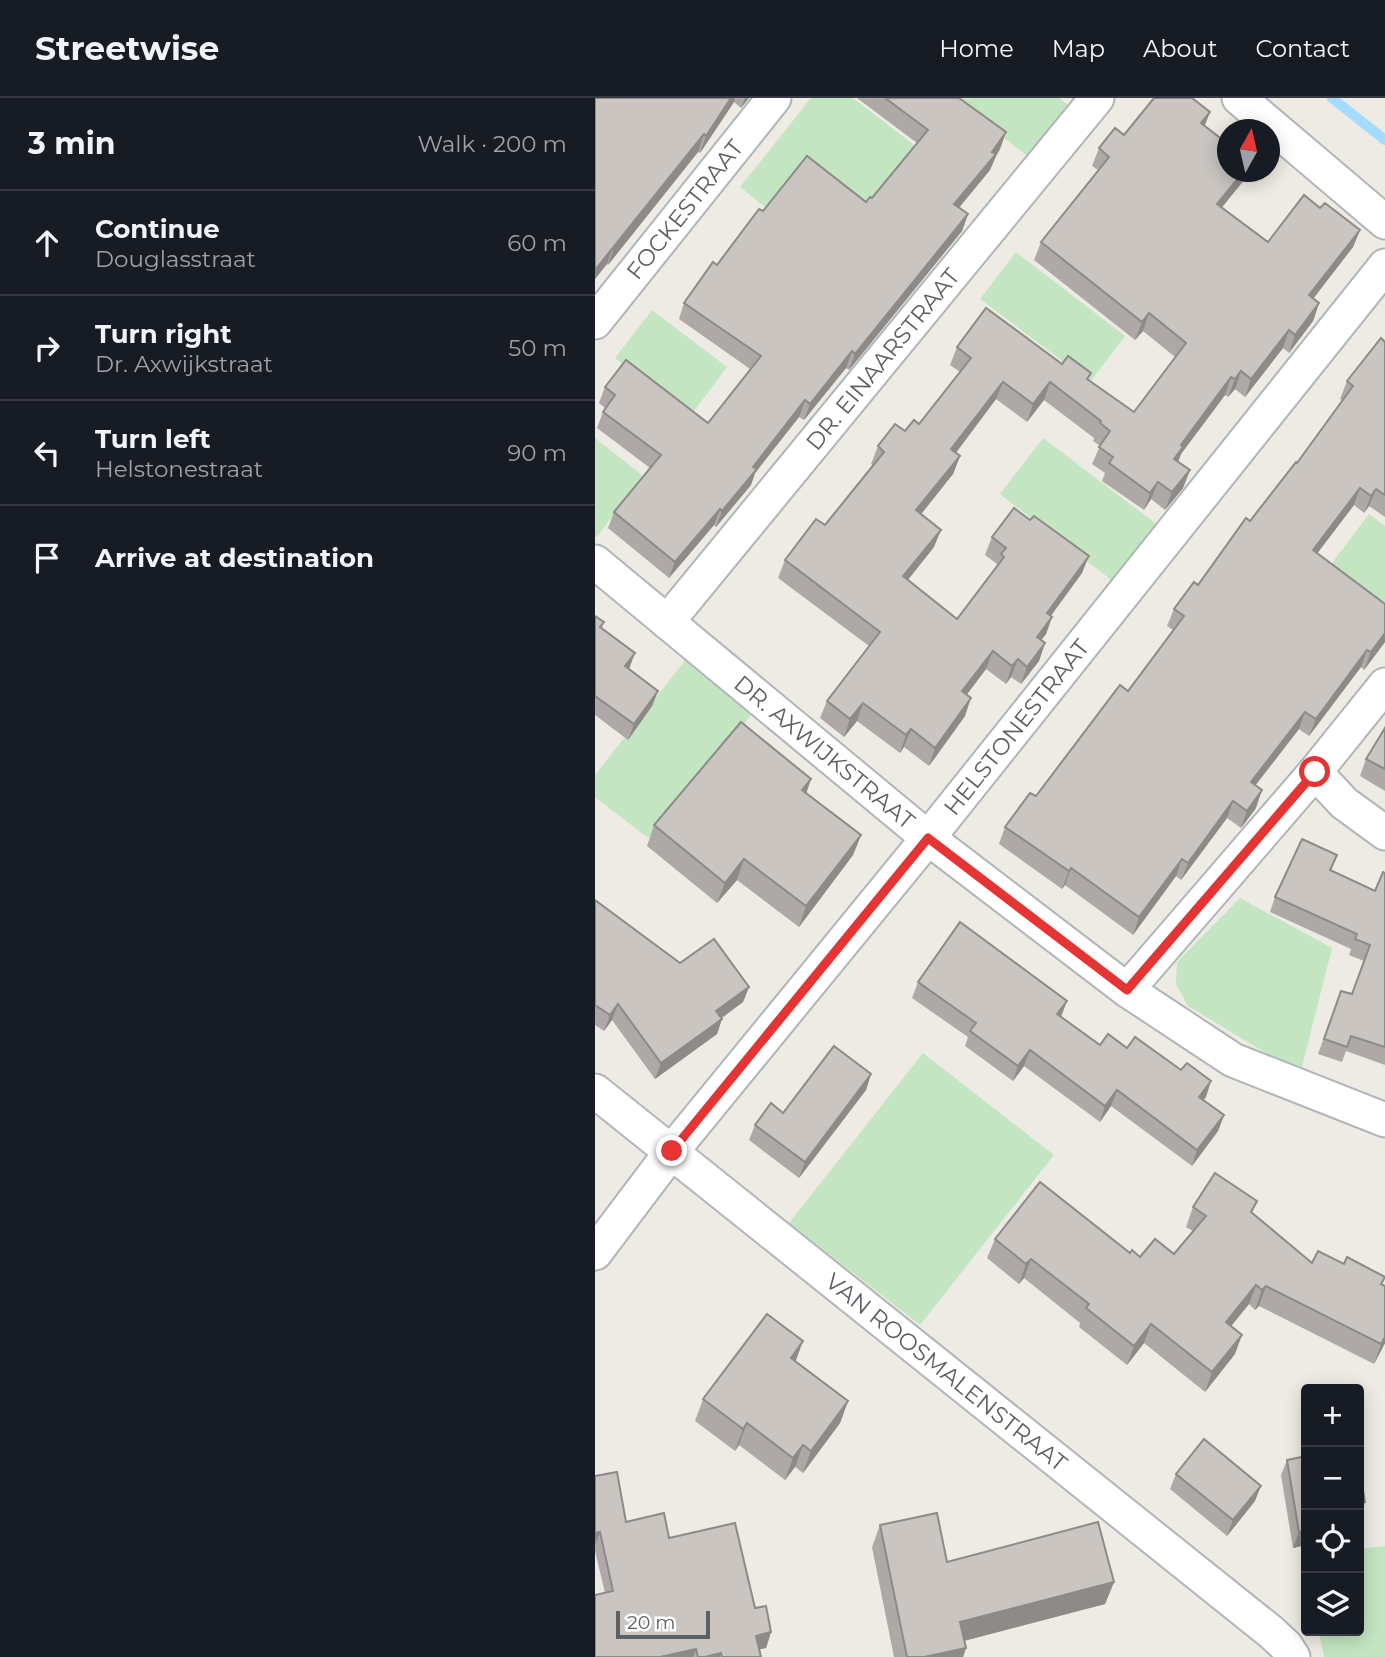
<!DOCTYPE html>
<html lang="en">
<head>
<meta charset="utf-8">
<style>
	:root { --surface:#171b24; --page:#20242c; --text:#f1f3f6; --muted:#9ea1a6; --line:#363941 }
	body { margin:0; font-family:Montserrat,sans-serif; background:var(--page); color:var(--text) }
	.controls { position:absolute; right:21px; bottom:21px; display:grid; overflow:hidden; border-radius:7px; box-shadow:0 4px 18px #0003 }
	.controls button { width:63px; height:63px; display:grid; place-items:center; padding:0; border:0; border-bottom:2px solid var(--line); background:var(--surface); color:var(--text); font:35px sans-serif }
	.compass { position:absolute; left:622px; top:21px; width:63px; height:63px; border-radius:50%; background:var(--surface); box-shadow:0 4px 18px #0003; rotate:8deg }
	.scale { position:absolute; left:21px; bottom:18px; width:94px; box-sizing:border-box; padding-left:7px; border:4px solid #5c6064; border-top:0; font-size:19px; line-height:24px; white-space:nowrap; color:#5c6064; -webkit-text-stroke:5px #fff; paint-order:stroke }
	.stop { position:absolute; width:21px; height:21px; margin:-16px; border:5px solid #e43433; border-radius:50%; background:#fff }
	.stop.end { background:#e43433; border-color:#fff; box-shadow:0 2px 7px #0008 }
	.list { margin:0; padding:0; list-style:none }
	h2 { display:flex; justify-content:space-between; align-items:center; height:91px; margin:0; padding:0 28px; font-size:30px }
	h2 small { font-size:23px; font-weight:400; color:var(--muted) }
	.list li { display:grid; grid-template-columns:46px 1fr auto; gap:21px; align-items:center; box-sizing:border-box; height:105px; padding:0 28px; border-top:2px solid var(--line) }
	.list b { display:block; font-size:26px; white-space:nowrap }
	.list p { margin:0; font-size:23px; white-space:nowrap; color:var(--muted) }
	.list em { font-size:23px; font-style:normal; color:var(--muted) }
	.icon { flex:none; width:38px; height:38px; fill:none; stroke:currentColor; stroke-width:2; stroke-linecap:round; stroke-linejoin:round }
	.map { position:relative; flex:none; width:790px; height:1559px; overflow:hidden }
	header { display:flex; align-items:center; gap:42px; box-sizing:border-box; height:98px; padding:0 35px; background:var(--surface); border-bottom:2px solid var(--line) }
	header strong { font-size:33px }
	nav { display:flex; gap:38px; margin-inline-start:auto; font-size:24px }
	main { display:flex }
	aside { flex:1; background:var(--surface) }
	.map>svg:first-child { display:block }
	.green { fill:#c3e5c1 }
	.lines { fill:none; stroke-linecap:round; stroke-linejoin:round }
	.stream { stroke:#a5dcfd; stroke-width:10 }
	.street-casing { stroke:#b1b5b8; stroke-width:37 }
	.street { stroke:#fff; stroke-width:33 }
	.wall { fill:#aea9a6 }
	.shaded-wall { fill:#8d8a87 }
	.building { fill:#cac5c1; stroke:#8d8a87; stroke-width:2 }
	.route { stroke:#e43433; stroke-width:9 }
	.labels { text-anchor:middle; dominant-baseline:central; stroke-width:6; stroke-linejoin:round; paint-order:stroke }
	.street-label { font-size:23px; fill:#5c6064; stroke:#fff }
</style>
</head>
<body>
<header>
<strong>Streetwise</strong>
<nav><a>Home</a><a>Map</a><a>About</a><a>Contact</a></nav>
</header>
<main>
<aside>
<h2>3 min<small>Walk · 200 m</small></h2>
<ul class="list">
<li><svg class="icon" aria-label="ahead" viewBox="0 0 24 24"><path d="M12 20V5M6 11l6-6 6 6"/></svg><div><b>Continue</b><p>Douglasstraat</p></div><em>60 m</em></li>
<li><svg class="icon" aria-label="right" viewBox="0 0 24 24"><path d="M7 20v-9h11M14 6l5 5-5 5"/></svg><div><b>Turn right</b><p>Dr. Axwijkstraat</p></div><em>50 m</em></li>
<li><svg class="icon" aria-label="left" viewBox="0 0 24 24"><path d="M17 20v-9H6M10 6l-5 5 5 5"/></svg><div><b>Turn left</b><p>Helstonestraat</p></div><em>90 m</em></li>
<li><svg class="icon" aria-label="arrive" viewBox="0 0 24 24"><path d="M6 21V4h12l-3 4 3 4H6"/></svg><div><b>Arrive at destination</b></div></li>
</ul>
</aside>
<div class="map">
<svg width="790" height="1559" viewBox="0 0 790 1559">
	<rect width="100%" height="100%" fill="#eeebe4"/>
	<g class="green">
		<path d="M216 0H258L319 47 230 157 145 89Z"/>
		<path d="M364 0H464L477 10 437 61 361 4Z"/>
		<path d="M421 154 530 238 495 284 385 201Z"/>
		<path d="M57 212 132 269 96 317 20 260Z"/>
		<path d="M0 340 47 377 2 439 0 438Z"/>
		<path d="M448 340 572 434 528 491 405 396Z"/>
		<path d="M774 416 790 428V518L731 473Z"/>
		<path d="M92 560 158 615 53 740 0 699V677Z"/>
		<path d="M645 800 737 850 707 969 679 960 593 908 581 886 582 864Z"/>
		<path d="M328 955 459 1057 325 1227 194 1125Z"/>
		<path d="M790 1448V1559H729L724 1533H764V1451Z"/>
	</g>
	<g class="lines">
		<path class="stream" d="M737 0 790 42"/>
		<g class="street-casing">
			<g id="street">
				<path d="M644 0 790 124"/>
				<path id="s1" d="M0 224 179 0"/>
				<path id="s2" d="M0 464 333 740 532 892 638 962 790 1022"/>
				<path id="s3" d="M72 524 502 0"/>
				<path d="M720 674 749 705 790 735"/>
				<path d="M532 892 720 674 790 587"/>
				<path id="s4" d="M0 993 676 1534 691 1548 698 1559"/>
				<path id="s5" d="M0 1155 77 1053 333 740 790 168"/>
			</g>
		</g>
		<use href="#street" class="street"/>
	</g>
	<g class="wall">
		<path d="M0 0H154L146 10 139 4 105 55 103 54 13 167 12 166 0 181Z"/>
		<path d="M262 0H364L411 34 405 51 401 58 395 72 364 109 373 116 367 133 254 272 251 270 209 322 204 319 160 375 156 387 121 429 119 427 74 480 13 430 19 414 55 370 2 330 8 314 10 310 4 305 10 289 113 325 155 271 84 221 89 205 168 113 271 104 277 100 322 45Z"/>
		<path d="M610 28 633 74H652L649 82 627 109 673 144 725 110 765 132 758 149 718 201 724 205 718 223 694 255 688 250 650 299 640 291 633 299 630 297 586 356 583 364 595 372 588 390 570 412 556 401 549 412 507 383 510 375 497 366 505 348 498 343 499 340 449 302 432 324 401 301 361 355 365 358 358 376 326 416 339 449 313 482 362 521 401 469 402 466 390 457 397 439 487 475 456 518 457 519 451 536 446 542 450 545 444 563 426 586 416 579 411 586 391 571 372 596 370 618 334 668 309 649 305 655 262 623 249 639 225 620 232 603 274 548 183 480 190 462 230 427 278 367 276 366 283 348 324 326 365 274 355 267 362 249 467 266 494 282 539 314 580 259 548 233 540 242 439 162 446 144 503 72 497 68 504 50 529 37Z"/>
		<path d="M790 244V419L774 408 769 415 759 407 722 455 790 506V544L769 572 766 569 714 638 704 631 660 688 661 710 646 730 632 720 586 782 581 778 538 837 470 787 467 791 404 746 410 729 441 698 533 593 578 532 572 528 579 511 603 487 702 365 747 302 745 301 752 283Z"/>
		<path d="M0 518 9 524 7 530 34 571 63 593 57 608 33 642 0 617Z"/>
		<path d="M790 630V693L765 678 771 661Z"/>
		<path d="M216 681 211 695 266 737 258 757 204 829 142 782 122 805 52 748 59 727Z"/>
		<path d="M742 757 736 773 780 793 790 775V967L751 953 747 964 723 956 746 893 757 896 769 863 754 857 756 851 675 814 680 799Z"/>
		<path d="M0 802 85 865 154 889 148 904 127 920 122 936 60 981 17 922 9 933 0 927Z"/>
		<path d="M323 884 466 919 505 947 532 950 611 999 608 1002 629 1017 623 1033 597 1068 516 1008 505 1024 429 968 418 983 370 948 373 939 317 900Z"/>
		<path d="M276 976 271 992 204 1080 154 1042 160 1027Z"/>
		<path d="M662 1103 657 1115 717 1165 749 1166 790 1179 787 1186 790 1188V1245L779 1266 664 1208 660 1212 654 1206 636 1228 640 1256 610 1294 549 1245 532 1267 484 1229 485 1225 429 1180 424 1186 392 1160 400 1141 545 1159 579 1156 598 1133 591 1129 598 1109Z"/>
		<path d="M201 1263 253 1303 245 1325 208 1375 200 1369 190 1382 144 1347 140 1353 100 1323 108 1301Z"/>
		<path d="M711 1358V1447L698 1450 686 1377 692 1362Z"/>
		<path d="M581 1376 660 1403 632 1438 575 1391Z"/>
		<path d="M0 1378 31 1424 74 1440 160 1510 176 1534 171 1550 164 1551 166 1559H0L10 1495 0 1453Z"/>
		<path d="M285 1427 352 1464 519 1484 510 1506 369 1543 371 1550 368 1559H299L277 1449Z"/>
	</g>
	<g class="shaded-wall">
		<path d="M136 0H140L139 4 105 55 111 38Z"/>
		<path d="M150 0H154L146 10Z"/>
		<path d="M615 14 608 32 606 25Z"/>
		<path d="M411 34 405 51 401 58 395 72 354 122 359 106Z"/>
		<path d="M109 36 103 54 13 167 19 149Z"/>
		<path d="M648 74H652L649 82 616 123 622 106Z"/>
		<path d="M373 116 367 133 254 272 260 256Z"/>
		<path d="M765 132 758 149 707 215 714 197Z"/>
		<path d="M18 148 12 166 0 181V172Z"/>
		<path d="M724 205 718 223 694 255 700 237Z"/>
		<path d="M554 215 548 233 540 242 547 224Z"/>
		<path d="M694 232 688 250 650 299 656 281Z"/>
		<path d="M257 253 251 270 209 322 215 306Z"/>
		<path d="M646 273 640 291 633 299 640 281Z"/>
		<path d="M636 279 630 297 586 356 582 367 573 379 586 347Z"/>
		<path d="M408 284 401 301 350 369 356 351Z"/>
		<path d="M455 284 449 302 432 324 438 306Z"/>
		<path d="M210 302 204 319 160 375 156 387 121 429 127 413 158 369Z"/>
		<path d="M365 358 358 376 315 430 321 412Z"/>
		<path d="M595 372 588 390 570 412 577 394Z"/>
		<path d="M563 384 556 401 549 412 555 395Z"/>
		<path d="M765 390 759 407 712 469 718 452Z"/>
		<path d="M781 391 774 408 769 415 776 398Z"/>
		<path d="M125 411 119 427 74 480 80 464Z"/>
		<path d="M346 432 339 449 302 495 308 478Z"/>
		<path d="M494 458 487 475 445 532 452 515Z"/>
		<path d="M457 519 451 536 435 557 442 539Z"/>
		<path d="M790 535V544L769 572 776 554Z"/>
		<path d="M450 545 444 563 426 586 432 569Z"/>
		<path d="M772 552 766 569 714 638 721 621Z"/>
		<path d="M398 553 391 571 361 611 367 593Z"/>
		<path d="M40 555 34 571 25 584 30 568Z"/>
		<path d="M423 561 416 579 411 586 417 568Z"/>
		<path d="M63 593 57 608 33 642 39 626Z"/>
		<path d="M376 600 370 618 334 668 340 650Z"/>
		<path d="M268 605 262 623 249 639 255 621Z"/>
		<path d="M710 614 704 631 649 702 656 684Z"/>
		<path d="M316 631 309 649 305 655 311 637Z"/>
		<path d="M216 681 209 702 207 692Z"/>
		<path d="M667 692 661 710 646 730 652 713Z"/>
		<path d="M638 703 632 720 586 782 593 765Z"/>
		<path d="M266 737 258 757 204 829 211 808Z"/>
		<path d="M149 761 142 782 122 805 130 785Z"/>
		<path d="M587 761 581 778 538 837 544 819Z"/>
		<path d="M476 770 470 787 467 791 474 773Z"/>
		<path d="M154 889 148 904 115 928 121 913Z"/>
		<path d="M472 903 466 919 462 916Z"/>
		<path d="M23 906 17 922 9 933 15 917Z"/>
		<path d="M127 921 122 936 60 981 66 965Z"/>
		<path d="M435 952 429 968 418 983 423 968Z"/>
		<path d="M276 976 271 992 204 1080 210 1064Z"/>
		<path d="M616 983 611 999 598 1015 604 999Z"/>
		<path d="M522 992 516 1008 505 1024 510 1008Z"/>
		<path d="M629 1017 623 1033 597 1068 602 1052Z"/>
		<path d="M436 1161 429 1180 424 1186 431 1166Z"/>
		<path d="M661 1187 654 1206 624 1243 631 1224Z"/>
		<path d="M671 1188 664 1208 660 1212 667 1192Z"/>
		<path d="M556 1226 549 1245 532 1267 539 1248Z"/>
		<path d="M647 1237 640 1256 610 1294 617 1274Z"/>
		<path d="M790 1239V1245L779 1266 786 1246Z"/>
		<path d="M208 1243 200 1265 196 1260Z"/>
		<path d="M253 1303 245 1325 208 1375 216 1353Z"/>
		<path d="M152 1325 144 1347 140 1353 148 1331Z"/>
		<path d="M208 1347 200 1369 190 1382 198 1360Z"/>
		<path d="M666 1388 660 1403 632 1438 638 1422Z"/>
		<path d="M770 1404 764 1420V1405Z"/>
		<path d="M711 1433V1447L698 1450 704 1434Z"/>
		<path d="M5 1434 0 1447V1435Z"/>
		<path d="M519 1484 510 1506 357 1546 365 1524Z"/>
		<path d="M176 1534 171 1550 155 1553 161 1538Z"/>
		<path d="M371 1550 368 1559H329Z"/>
		<path d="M101 1551 98 1559H65Z"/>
		<path d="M126 1555 125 1559H110Z"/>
	</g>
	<g class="building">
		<path d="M0 0H136L111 38 109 36 0 172Z"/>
		<path d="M290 0H364L411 34 397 54 401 56 359 106 373 116 260 256 257 253 215 306 210 302 158 369 162 371 127 413 125 411 80 464 19 414 66 357 8 314 20 297 10 289 31 262 113 325 166 258 89 205 118 164 122 167 164 111 168 113 212 58 271 104 275 99 277 100 333 32Z"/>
		<path d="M559 0H597L615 14 606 25 633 46V74H648L622 106 673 144 709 97 725 110 730 105 765 132 714 197 724 205 700 237 694 232 656 281 646 273 640 281 636 279 586 347 588 349 579 361 595 372 577 394 563 384 555 395 514 365 518 359 504 349 515 333 505 325 506 323 455 284 438 306 408 284 356 351 365 358 321 412 346 432 308 478 362 521 409 459 406 456 411 450 397 439 419 410 435 422 439 418 494 458 452 515 457 519 442 539 450 545 432 569 423 561 417 568 398 553 367 593 376 600 340 650 316 631 311 637 268 605 255 621 232 603 285 534 190 462 221 421 230 427 289 354 283 348 300 326 310 333 319 322 324 326 376 260 362 249 391 210 467 266 473 258 496 275 492 281 539 314 591 245 554 215 547 224 446 144 514 59 504 50 520 30 529 37Z"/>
		<path d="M786 240 790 244V397L781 391 776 398 765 390 718 452 790 506V535L776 554 772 552 721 621 710 614 656 684 667 692 652 713 638 703 593 765 587 761 544 819 476 770 474 773 410 729 435 695 441 698 525 587 533 593 589 518 579 511 599 484 603 487 651 420 655 423 701 364 702 365 758 288 752 283Z"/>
		<path d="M0 518 9 524 5 529 40 555 30 568 63 593 39 626 0 598Z"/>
		<path d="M146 624 216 681 207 692 266 737 211 808 149 761 130 785 59 727Z"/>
		<path d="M790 630V671L771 661Z"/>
		<path d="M707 741 742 757 735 772 780 793 788 774 790 775V949L756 938 752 949 729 941 746 893 757 896 775 847 760 841 762 836 680 799Z"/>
		<path d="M0 802 85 865 119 841 154 889 121 913 127 921 66 965 23 906 15 917 0 907Z"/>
		<path d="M365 824 472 903 462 916 505 947 513 936 532 950 540 939 586 972 592 965 616 983 604 999 629 1017 602 1052 522 992 510 1008 435 952 423 968 375 933 381 925 323 884Z"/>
		<path d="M239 948 276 976 210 1064 160 1027 176 1005 188 1015Z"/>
		<path d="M620 1075 662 1103 656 1114 717 1165 723 1153 749 1166 752 1159 790 1179 786 1186 790 1188V1239L786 1246 671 1188 667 1192 661 1187 631 1224 647 1237 617 1274 556 1226 539 1248 491 1210 494 1206 436 1161 431 1166 400 1141 445 1084 535 1155 537 1152 545 1159 560 1141 579 1156 611 1118 598 1109Z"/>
		<path d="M172 1216 208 1243 196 1260 253 1303 216 1353 208 1347 198 1360 152 1325 148 1331 108 1301Z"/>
		<path d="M609 1341 666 1388 638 1422 581 1376Z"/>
		<path d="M711 1358V1433L704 1434 692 1362Z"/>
		<path d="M764 1370 770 1404 764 1405Z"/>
		<path d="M22 1374 31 1424 69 1415 74 1440 140 1425 160 1510 171 1508 176 1534 161 1538 166 1559H127L126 1555 110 1559H103L101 1551 65 1559H0V1497L18 1493 5 1434 0 1435V1378Z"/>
		<path d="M342 1415 352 1464 503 1424 519 1484 365 1524 371 1550 329 1559H312L285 1427Z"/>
	</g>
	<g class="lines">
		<path class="route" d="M77 1053 333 740 532 892 720 674"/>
	</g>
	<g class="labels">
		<g class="street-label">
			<text stroke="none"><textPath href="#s1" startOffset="144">FOCKESTRAAT</textPath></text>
			<text stroke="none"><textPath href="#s3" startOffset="340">DR. EINAARSTRAAT</textPath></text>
			<text stroke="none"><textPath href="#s5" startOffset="674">HELSTONESTRAAT</textPath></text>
			<text stroke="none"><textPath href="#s2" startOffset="298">DR. AXWIJKSTRAAT</textPath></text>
			<text stroke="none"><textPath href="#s4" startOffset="450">VAN ROOSMALENSTRAAT</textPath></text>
		</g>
	</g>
</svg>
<div class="controls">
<button>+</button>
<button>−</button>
<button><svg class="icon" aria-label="locate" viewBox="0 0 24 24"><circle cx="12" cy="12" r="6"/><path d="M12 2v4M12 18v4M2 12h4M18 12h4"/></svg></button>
<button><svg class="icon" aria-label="layers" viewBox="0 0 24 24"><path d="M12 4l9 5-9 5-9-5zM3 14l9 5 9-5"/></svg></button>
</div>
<svg class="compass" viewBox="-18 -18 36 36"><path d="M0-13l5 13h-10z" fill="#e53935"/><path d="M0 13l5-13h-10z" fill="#9ea1a6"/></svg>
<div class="scale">20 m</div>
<div class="stop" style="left:720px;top:674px"></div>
<div class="stop end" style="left:77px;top:1053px"></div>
</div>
</main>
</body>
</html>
